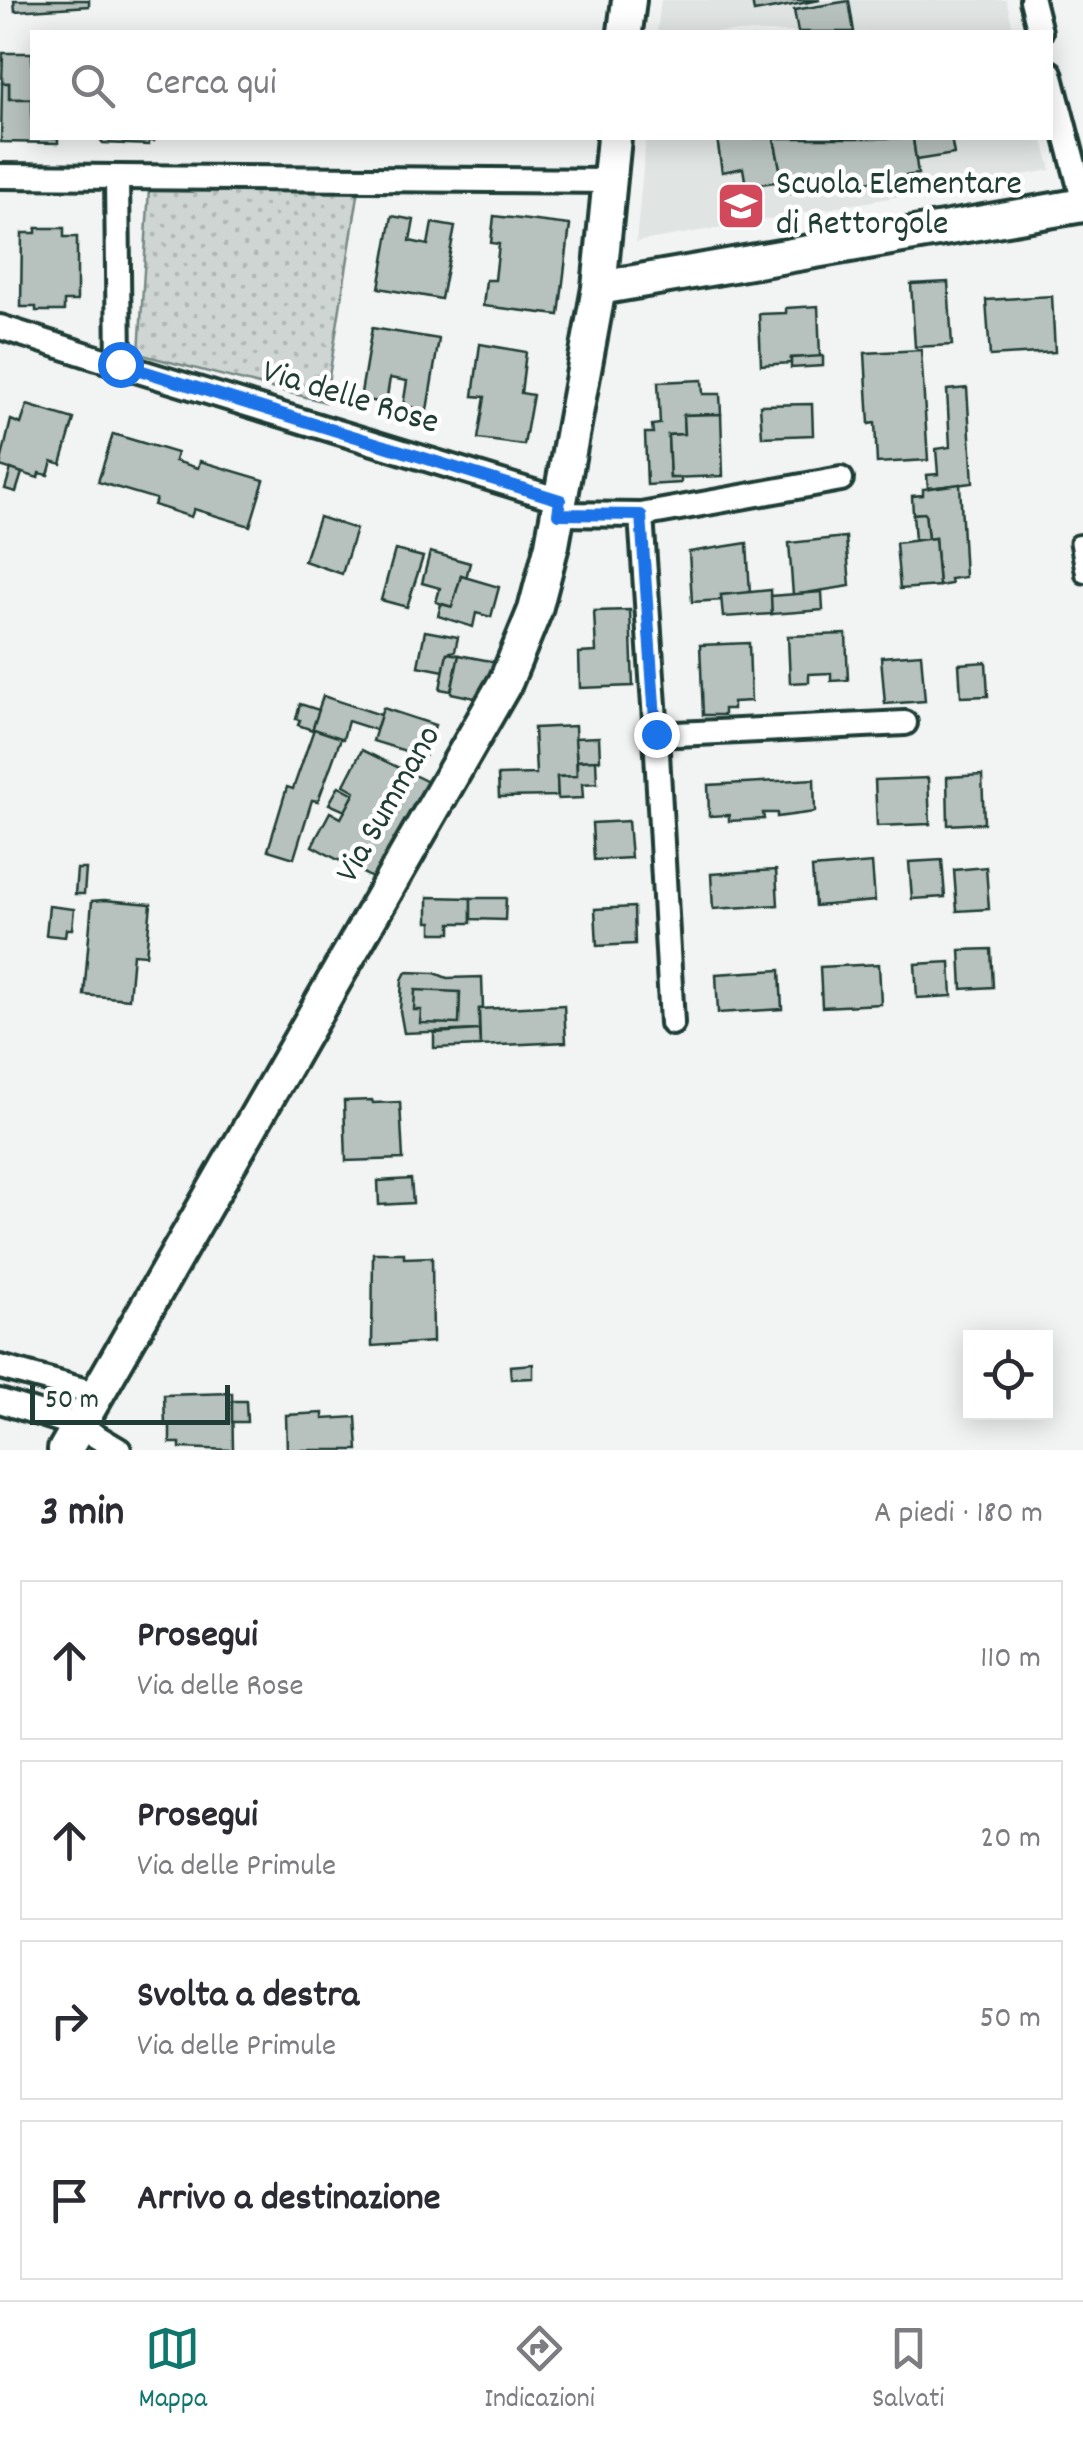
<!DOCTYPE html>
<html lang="it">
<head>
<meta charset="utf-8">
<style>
	:root { --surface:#fff; --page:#f7f7f7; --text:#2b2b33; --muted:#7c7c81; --line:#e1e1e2; --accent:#0f766e }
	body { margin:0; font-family:Dekko,sans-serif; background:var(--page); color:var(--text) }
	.controls { position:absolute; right:30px; bottom:30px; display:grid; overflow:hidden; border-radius:0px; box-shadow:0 5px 25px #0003 }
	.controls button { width:90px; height:90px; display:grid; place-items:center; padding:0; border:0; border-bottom:2px solid var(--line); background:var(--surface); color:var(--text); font:50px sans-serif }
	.scale { position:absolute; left:30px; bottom:25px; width:200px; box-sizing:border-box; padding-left:10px; border:5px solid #1f3d34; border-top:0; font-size:28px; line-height:35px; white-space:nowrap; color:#1f3d34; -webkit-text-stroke:8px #fff; paint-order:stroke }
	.stop { position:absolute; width:30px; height:30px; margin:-22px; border:8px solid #1a73e8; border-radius:50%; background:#fff }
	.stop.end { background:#1a73e8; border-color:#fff; box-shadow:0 2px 10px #0008 }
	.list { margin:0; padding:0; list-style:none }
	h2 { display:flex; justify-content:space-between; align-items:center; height:130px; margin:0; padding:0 40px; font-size:42px }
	h2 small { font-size:32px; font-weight:400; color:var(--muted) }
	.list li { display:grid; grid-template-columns:65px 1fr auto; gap:30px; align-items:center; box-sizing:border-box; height:160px; margin:0 20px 20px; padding:0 20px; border:2px solid var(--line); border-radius:0px }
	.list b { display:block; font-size:38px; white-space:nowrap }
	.list p { margin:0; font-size:32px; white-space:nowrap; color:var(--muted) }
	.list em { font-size:32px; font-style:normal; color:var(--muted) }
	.icon { flex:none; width:55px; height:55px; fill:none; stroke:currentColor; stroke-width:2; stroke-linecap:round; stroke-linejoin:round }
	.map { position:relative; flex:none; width:1083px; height:1450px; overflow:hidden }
	.search { position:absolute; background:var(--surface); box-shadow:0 5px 25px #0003; left:30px; right:30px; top:30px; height:110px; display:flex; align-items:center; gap:25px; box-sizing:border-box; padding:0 35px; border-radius:0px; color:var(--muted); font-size:38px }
	.sheet { height:850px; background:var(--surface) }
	nav { display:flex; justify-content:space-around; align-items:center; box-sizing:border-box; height:140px; border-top:2px solid var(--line); background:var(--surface); font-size:28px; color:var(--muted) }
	nav a { display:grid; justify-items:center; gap:5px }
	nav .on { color:var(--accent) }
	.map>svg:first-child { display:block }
	.built { fill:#e0e4e3 }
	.green { fill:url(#green-dots); stroke:#768984; stroke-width:2.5 }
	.building { fill:#b7c1bd; stroke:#1f3d34; stroke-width:2.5 }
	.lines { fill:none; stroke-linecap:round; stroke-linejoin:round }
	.lane-casing { stroke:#1f3d34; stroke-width:19 }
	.street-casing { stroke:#1f3d34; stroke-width:30 }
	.secondary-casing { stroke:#1f3d34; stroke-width:40 }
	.lane { stroke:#fff; stroke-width:11 }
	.street { stroke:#fff; stroke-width:22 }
	.secondary { stroke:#fff; stroke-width:32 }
	.route { stroke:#1a73e8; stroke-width:12 }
	.labels { text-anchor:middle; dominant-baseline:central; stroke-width:9; stroke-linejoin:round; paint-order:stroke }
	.poi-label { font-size:35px; fill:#1f3d34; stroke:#fff; text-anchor:start }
	.street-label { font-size:35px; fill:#1f3d34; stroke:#fff }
</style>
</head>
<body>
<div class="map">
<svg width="1083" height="1450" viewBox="0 0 1083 1450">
	<defs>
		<pattern id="green-dots" width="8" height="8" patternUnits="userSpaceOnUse" patternTransform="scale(2.5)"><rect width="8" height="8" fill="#ced5d3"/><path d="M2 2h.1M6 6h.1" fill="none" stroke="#b0b8b6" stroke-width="1.8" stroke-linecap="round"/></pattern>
	</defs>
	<rect width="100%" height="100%" fill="#f2f3f3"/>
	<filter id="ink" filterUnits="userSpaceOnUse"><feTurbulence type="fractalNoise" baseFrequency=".01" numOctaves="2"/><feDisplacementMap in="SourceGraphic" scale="20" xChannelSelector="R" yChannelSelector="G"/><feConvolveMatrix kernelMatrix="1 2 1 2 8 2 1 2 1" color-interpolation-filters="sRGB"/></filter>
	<g filter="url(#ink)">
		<g class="built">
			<path d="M661 0H1006L1014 32H657Z"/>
			<path d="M646 138H1042L1051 170 636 242Z"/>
		</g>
		<path class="green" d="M149 188 359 189 325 402 139 354Z"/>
		<g class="building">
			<path d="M14 0H89V6L15 11Z"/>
			<path d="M752 0H820L754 12Z"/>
			<path d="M849 1 854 32H798L794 10Z"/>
			<path d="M3 53H32V99H9V83H2Z"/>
			<path d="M2 83H9V99H32V138H58V143L1 142Z"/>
			<path d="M99 138H154V141H149V145L103 143Z"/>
			<path d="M717 138H774L783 181 746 186 743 168 722 172Z"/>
			<path d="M774 138H913L918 174 785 194Z"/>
			<path d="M913 138H951L954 154 916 160Z"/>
			<path d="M392 216 414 220 410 241 428 245 432 223 455 227 441 299 379 288Z"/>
			<path d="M494 216 570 225 559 315 483 306 486 280H495L499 244 491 243Z"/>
			<path d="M36 228H64V237H77V301H64V311H36V307H21L22 233H36Z"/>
			<path d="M948 282 952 345 915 347 911 284Z"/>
			<path d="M1052 296 1055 352 990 356 986 300Z"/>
			<path d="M818 306 820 357 791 358V363L761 365 759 314 786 313V308Z"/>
			<path d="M372 328 439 339 427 410 403 406 407 381 390 378 386 403 360 399Z"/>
			<path d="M480 344 526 352 521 393 533 395 524 445 478 439 485 397 473 396Z"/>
			<path d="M921 350 928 460 877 463 875 423 869 424 865 353Z"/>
			<path d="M823 356V366L791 368V358Z"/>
			<path d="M702 380 703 394H720L721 414 683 415 684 434 668 435 670 478H681V483L647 485 645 433H653L652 425 660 424 658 382Z"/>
			<path d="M967 388 973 483 928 488 927 475 938 474 936 449 950 447 947 390Z"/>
			<path d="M812 404 813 435 762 437 760 405Z"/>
			<path d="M27 405 74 419 61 464 52 461 48 475 39 473 38 478 0 466 11 420 21 424Z"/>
			<path d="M721 414 723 476 670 478 668 435 684 434 683 415Z"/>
			<path d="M113 434 177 453 175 461 198 468 200 461 264 480 250 526 194 509 191 517 154 505 156 499 98 482Z"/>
			<path d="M11 469 22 473 16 492 5 489Z"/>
			<path d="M960 484 965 577 950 579 951 584 939 586 935 538 928 539 925 513 913 514 912 496 923 495V489Z"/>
			<path d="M925 513 928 539 915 540 913 514Z"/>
			<path d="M319 517 356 529 342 574 304 561Z"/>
			<path d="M846 537 850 586 793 595 789 543Z"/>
			<path d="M935 538 939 586 900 589 896 543Z"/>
			<path d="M747 543 750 593 721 595 722 600 692 602 689 552Z"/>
			<path d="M395 550 423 557 407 607 381 600Z"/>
			<path d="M430 552 470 563 466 578 461 576 452 607 436 602 440 588 422 583Z"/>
			<path d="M461 576 499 587 491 617 476 613 473 627 438 616 441 604 452 607Z"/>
			<path d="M771 590 772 614 723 617 721 595Z"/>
			<path d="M822 592 823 610 772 614 771 596Z"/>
			<path d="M630 610 633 686 580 688 579 653 596 652 594 611Z"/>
			<path d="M425 631 458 637 455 651 447 653 444 671 418 666Z"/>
			<path d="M846 634 848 680 831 681V673L809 674V682L790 683 788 636Z"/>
			<path d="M749 643 751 701 733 702V709H724V715H703L700 645Z"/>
			<path d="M447 653 459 655 451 691 440 689Z"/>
			<path d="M921 654 925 701 885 704 881 657Z"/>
			<path d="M459 655 496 662 489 701 451 693Z"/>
			<path d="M986 662 988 696 961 697 959 664Z"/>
			<path d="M323 696 381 715 376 730 348 721 343 739 312 729Z"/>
			<path d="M300 704 319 710 312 730 298 725 300 720 296 719Z"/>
			<path d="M383 708 435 725 425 757 373 741Z"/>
			<path d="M575 726 577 776 557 777 558 796 499 797 498 775 536 774 534 728Z"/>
			<path d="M314 729 341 738 318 801 312 800 294 858 268 850 287 787 293 789Z"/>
			<path d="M599 737 600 760 577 761 575 738Z"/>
			<path d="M362 750 428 782 376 880 312 846 330 812 341 818 354 794 355 791 344 785Z"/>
			<path d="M596 760 597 783 582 784 583 798 558 799 557 777 577 776V761Z"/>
			<path d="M982 775 984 823 948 825 947 777Z"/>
			<path d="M928 778 930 824 877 826 875 780Z"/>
			<path d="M814 779 815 812 777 817V813H763L764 819 729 821V815L709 816 708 785Z"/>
			<path d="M339 786 354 794 345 811 329 804Z"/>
			<path d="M628 821 631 858 594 860 592 823Z"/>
			<path d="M942 860 945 897 912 899 909 862Z"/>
			<path d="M872 863 875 901 815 906 812 868Z"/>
			<path d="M986 867 989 909 957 911 954 870Z"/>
			<path d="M77 869H86L84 894H75Z"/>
			<path d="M776 870 778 905 713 909 711 874Z"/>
			<path d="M428 897 471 898V923H451V933H432V922H428Z"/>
			<path d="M471 898H506L505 920 471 919Z"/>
			<path d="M104 900 151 904 146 955 133 954 129 999 84 995 92 901Z"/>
			<path d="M49 906 74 909 72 929H66L65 937 46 935Z"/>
			<path d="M634 907 635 944 597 946 595 909Z"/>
			<path d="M991 949 993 987 962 989 960 950Z"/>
			<path d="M950 962 952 996 917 998 915 964Z"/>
			<path d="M879 964 881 1004 822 1007 820 967Z"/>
			<path d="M780 970 782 1009 718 1013 716 974Z"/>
			<path d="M406 972 435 973 447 978 482 977 483 1009H479V1030L404 1033 400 1011 402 980Z"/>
			<path d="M415 990 460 992 459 1024 420 1023 421 1010H414Z"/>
			<path d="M564 1005 566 1042 480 1046 479 1009Z"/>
			<path d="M479 1030 480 1046 434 1048V1033Z"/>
			<path d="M372 1100 373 1103 400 1102 403 1159 346 1161 344 1101Z"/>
			<path d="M411 1179 413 1203 379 1205 378 1181Z"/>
			<path d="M373 1253H404V1258L432 1257 433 1342 372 1346Z"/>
			<path d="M533 1364V1378L511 1379 510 1366Z"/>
			<path d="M232 1393 233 1450 180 1448V1443H170V1425H165L164 1395Z"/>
			<path d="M232 1401H246L247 1422H232Z"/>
			<path d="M323 1413V1419L356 1417 358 1450H287L286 1415Z"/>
		</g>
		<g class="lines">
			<g class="lane-casing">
				<path id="lane" d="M1083 541 1077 542 1083 576"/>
			</g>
			<g class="street-casing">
				<g id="street">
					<path d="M1032 0 1040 32"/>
					<path d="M1050 73 1083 199"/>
					<path d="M0 176 609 181"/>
					<path d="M117 178 119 365 560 500"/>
					<path d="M0 327 119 365"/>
					<path d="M558 514 641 515 656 735 905 723"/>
					<path d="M641 515 841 479"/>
					<path d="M656 735 672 1023"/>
					<path d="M0 1367 98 1394"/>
					<path d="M0 1401 79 1426 119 1450"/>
				</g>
			</g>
			<g class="secondary-casing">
				<g id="secondary">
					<path d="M625 32 629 0"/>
					<path d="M599 288 1083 205"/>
					<path d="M65 1450 506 681 535 610 552 545 599 288 614 138"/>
				</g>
			</g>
			<use href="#lane" class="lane"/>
			<use href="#street" class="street"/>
			<use href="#secondary" class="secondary"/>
		</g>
	</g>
	<g class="lines" filter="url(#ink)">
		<path class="route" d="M120 364 560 500 558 514 641 515 656 734"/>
	</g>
	<defs>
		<g id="school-square" transform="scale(2.5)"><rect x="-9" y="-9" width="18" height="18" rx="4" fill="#d1495b" stroke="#fff"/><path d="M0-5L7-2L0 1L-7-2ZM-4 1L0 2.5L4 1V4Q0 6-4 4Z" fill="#fff"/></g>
	</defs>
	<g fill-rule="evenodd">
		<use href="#school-square" x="741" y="206"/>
	</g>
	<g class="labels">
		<g class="poi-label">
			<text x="776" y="186">Scuola Elementare<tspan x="776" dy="40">di Rettorgole</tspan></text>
		</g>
		<g class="street-label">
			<text transform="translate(350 399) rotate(17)">Via delle Rose</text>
			<text transform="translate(390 805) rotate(-60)">Via Summano</text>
		</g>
	</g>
</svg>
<div class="controls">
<button><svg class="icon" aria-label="locate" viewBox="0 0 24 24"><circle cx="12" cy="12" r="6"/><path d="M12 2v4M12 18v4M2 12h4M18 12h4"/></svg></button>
</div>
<div class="scale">50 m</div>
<div class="stop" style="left:120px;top:364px"></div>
<div class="stop end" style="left:656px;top:734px"></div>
<div class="search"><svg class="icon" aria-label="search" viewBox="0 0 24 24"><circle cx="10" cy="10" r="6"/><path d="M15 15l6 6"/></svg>Cerca qui</div>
</div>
<section class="sheet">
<h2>3 min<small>A piedi · 180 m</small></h2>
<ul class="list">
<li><svg class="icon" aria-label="ahead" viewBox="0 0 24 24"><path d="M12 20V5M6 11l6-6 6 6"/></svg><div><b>Prosegui</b><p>Via delle Rose</p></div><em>110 m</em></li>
<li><svg class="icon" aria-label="ahead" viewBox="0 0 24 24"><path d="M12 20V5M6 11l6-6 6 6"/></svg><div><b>Prosegui</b><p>Via delle Primule</p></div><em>20 m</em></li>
<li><svg class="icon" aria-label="right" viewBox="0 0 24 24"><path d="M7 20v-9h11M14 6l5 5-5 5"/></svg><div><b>Svolta a destra</b><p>Via delle Primule</p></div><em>50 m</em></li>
<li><svg class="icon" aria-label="arrive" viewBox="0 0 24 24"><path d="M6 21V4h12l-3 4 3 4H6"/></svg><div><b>Arrivo a destinazione</b></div></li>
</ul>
</section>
<nav>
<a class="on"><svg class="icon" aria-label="map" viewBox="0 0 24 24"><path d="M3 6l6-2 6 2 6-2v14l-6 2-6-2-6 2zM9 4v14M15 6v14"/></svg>Mappa</a>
<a><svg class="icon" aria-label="directions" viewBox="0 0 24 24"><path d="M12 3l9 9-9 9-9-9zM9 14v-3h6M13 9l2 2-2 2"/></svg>Indicazioni</a>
<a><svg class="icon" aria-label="saved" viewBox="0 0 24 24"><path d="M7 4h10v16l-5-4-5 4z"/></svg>Salvati</a>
</nav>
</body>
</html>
